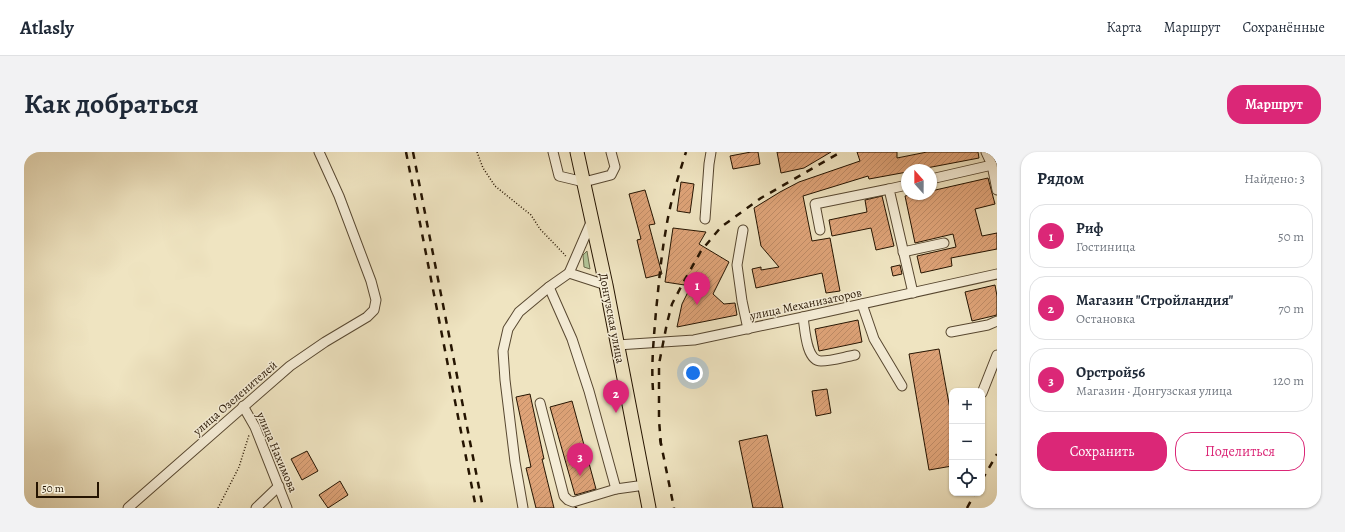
<!DOCTYPE html>
<html lang="ru">
<head>
<meta charset="utf-8">
<style>
	:root { --surface:#fff; --page:#f2f2f3; --text:#1f2937; --muted:#747a83; --line:#e0e1e3; --accent:#db2777 }
	body { margin:0; font-family:Alegreya,serif; background:var(--page); color:var(--text) }
	.controls { position:absolute; right:12px; bottom:12px; display:grid; overflow:hidden; border-radius:8px; box-shadow:0 1px 3px #0004 }
	.controls button { width:36px; height:36px; display:grid; place-items:center; padding:0; border:0; border-bottom:1px solid var(--line); background:var(--surface); color:var(--text); font:20px sans-serif }
	.compass { position:absolute; left:877px; top:12px; width:36px; height:36px; border-radius:50%; background:var(--surface); box-shadow:0 1px 3px #0004; rotate:339deg }
	.scale { position:absolute; left:12px; bottom:10px; width:63px; box-sizing:border-box; padding-left:4px; border:2px solid #251401; border-top:0; font-size:11px; line-height:14px; white-space:nowrap; color:#251401; -webkit-text-stroke:3px #f5edd7; paint-order:stroke }
	.you { position:absolute; left:669px; top:221px; width:14px; height:14px; margin:-10px; border:3px solid #fff; border-radius:50%; background:#1a73e8; box-shadow:0 0 0 6px #1a73e833 }
	.badge { display:grid; place-items:center; width:26px; height:26px; border-radius:50%; background:var(--accent); color:#fff; font-size:13px; font-weight:700 }
	.pin { position:absolute; translate:-50% -33px; filter:drop-shadow(0 1px 2px #0008) }
	.pin::after { content:''; position:absolute; top:21px; width:14px; height:12px; background:inherit; clip-path:polygon(0 0,100% 0,50% 100%) }
	.list { margin:0; padding:0; list-style:none }
	h2 { display:flex; justify-content:space-between; align-items:center; height:52px; margin:0; padding:0 16px; font-size:17px }
	h2 small { font-size:13px; font-weight:400; color:var(--muted) }
	.list li { display:grid; grid-template-columns:26px 1fr auto; gap:12px; align-items:center; box-sizing:border-box; height:64px; margin:0 8px 8px; padding:0 8px; border:1px solid var(--line); border-radius:16px }
	.list b { display:block; font-size:15px; white-space:nowrap }
	.list p { margin:0; font-size:13px; white-space:nowrap; color:var(--muted) }
	.list em { font-size:13px; font-style:normal; color:var(--muted) }
	.actions { display:flex; gap:8px; padding:12px 16px }
	.actions a { flex:1; padding:9px 0; border:1px solid var(--accent); border-radius:16px; text-align:center; font-size:14px; color:var(--accent) }
	.actions .main { background:var(--accent); color:#fff }
	.icon { flex:none; width:22px; height:22px; fill:none; stroke:currentColor; stroke-width:2; stroke-linecap:round; stroke-linejoin:round }
	.map { position:relative; flex:none; width:973px; height:356px; overflow:hidden; border-radius:16px }
	header { display:flex; align-items:center; gap:24px; box-sizing:border-box; height:56px; padding:0 20px; background:var(--surface); border-bottom:1px solid var(--line) }
	header strong { font-size:19px }
	nav { display:flex; gap:22px; margin-inline-start:auto; font-size:14px }
	.intro { display:flex; align-items:center; justify-content:space-between; box-sizing:border-box; height:96px; padding:0 24px }
	h1 { margin:0; font-size:28px }
	.button { padding:10px 18px; border-radius:16px; background:var(--accent); color:#fff; font-size:14px; font-weight:700 }
	main { display:flex; gap:24px; padding:0 24px }
	aside { flex:1; background:var(--surface); border-radius:16px; box-shadow:0 1px 3px #0004 }
	.map>svg:first-child { display:block }
	.green { fill:#b2c598; stroke:#6c6c4c }
	.building { fill:url(#building-hatch); stroke:#251401 }
	.lines { fill:none; stroke-linecap:round; stroke-linejoin:round }
	.minor-casing { stroke:#584831; stroke-width:11 }
	.highway-casing { stroke:#251401; stroke-width:15 }
	.path { stroke:#251401; stroke-width:1.5; stroke-dasharray:1 2; stroke-linecap:butt }
	.minor { stroke:#f5edd7; stroke-width:9 }
	.highway { stroke:#efe4c1; stroke-width:13 }
	.rail { stroke:#251401; stroke-width:2.5; stroke-dasharray:7 7; stroke-linecap:butt }
	.labels { text-anchor:middle; dominant-baseline:central; stroke-width:3; stroke-linejoin:round; paint-order:stroke }
	.street-label { font-size:12px; fill:#251401; stroke:#f5edd7 }
</style>
</head>
<body>
<header>
<strong>Atlasly</strong>
<nav><a>Карта</a><a>Маршрут</a><a>Сохранённые</a></nav>
</header>
<div class="intro"><h1>Как добраться</h1><a class="button">Маршрут</a></div>
<main>
<div class="map">
<svg width="973" height="356" viewBox="0 0 973 356">
	<defs>
		<pattern id="building-hatch" width="6" height="6" patternUnits="userSpaceOnUse"><rect width="6" height="6" fill="#dea378"/><path d="M-1 1l2-2M0 6l6-6M5 7l2-2" fill="none" stroke="#be8b66"/></pattern>
	</defs>
	<rect width="100%" height="100%" fill="#efe4c1"/>
	<filter id="stains"><feTurbulence type="fractalNoise" baseFrequency=".005" numOctaves="4"/><feColorMatrix values="0 0 0 0 .2 0 0 0 0 .09 0 0 0 0 .02 0 0 0 .5 -.17"/></filter>
	<radialGradient id="worn" r=".72"><stop offset=".6" stop-color="#630" stop-opacity="0"/><stop offset="1" stop-color="#630" stop-opacity=".3"/></radialGradient>
	<path class="green" d="M563 99 566 117 560 115 559 103Z"/>
	<g class="building">
		<path d="M727 0H734L736 12 709 17 706 4Z"/>
		<path d="M753 0H807L780 16 757 21Z"/>
		<path d="M833 0H873V6L903 0H954L955 6 892 18H883V20L845 27 844 24 779 44 788 89 806 86 816 139 802 141 798 121 732 136 728 117 737 115V118L755 115 737 94 730 56 756 40 775 30 836 9Z"/>
		<path d="M964 26 971 52 951 57 958 84 973 81V97L927 106 928 114 897 121 893 104 932 95 929 82 891 91 881 44 892 42H907V39Z"/>
		<path d="M657 30 670 32 666 61 653 59Z"/>
		<path d="M621 38 631 72 625 73 638 122 622 126 613 88 617 87 605 42Z"/>
		<path d="M858 44 870 94 852 98 847 76 808 84 805 68 843 60 841 48Z"/>
		<path d="M649 76 682 80 675 92 705 110 689 142 700 152 711 151 713 163 653 175 658 152 667 134 641 130Z"/>
		<path d="M876 113 878 122 869 124 867 115Z"/>
		<path d="M971 133 973 144V163L948 169 941 140Z"/>
		<path d="M834 168 838 190 795 199 791 177Z"/>
		<path d="M915 197 928 268V314L905 318 885 202Z"/>
		<path d="M803 237 807 261 792 264 788 239Z"/>
		<path d="M506 242 520 307H518L530 356H512L502 316 507 315 492 245Z"/>
		<path d="M548 249 572 337 551 343 526 255Z"/>
		<path d="M743 283 759 356H729L715 289Z"/>
		<path d="M283 299 294 319 278 328 267 307Z"/>
		<path d="M316 329 324 343 304 356 295 343Z"/>
	</g>
	<g class="lines">
		<g class="minor-casing">
			<g id="minor">
				<path d="M529 0 535 24 560 30 587 23 591 15 587 0"/>
				<path d="M968 13 973 38"/>
				<path d="M907 27 968 13 962 0"/>
				<path d="M883 33 865 37 889 141"/>
				<path d="M681 67 685 12 687 0"/>
				<path d="M719 78 713 113 718 149 724 177"/>
				<path d="M796 78 791 52 865 37"/>
				<path d="M879 100 920 91"/>
				<path d="M545 121 582 133"/>
				<path d="M525 135 548 187 565 239 592 337 621 333"/>
				<path d="M838 152 850 187 878 234"/>
				<path d="M779 165C781 177 782 209 797 209 808 209 820 205 831 203"/>
				<path d="M927 180 964 173 973 169"/>
				<path d="M593 193 670 188 779 165 973 122"/>
				<path d="M958 241 973 203"/>
				<path d="M516 251 540 344 544 348 549 350 592 337"/>
				<path d="M219 254 231 275 263 356"/>
				<path d="M104 356 266 214 301 190 343 165 350 158 352 148 347 129 315 44 295 0"/>
				<path d="M232 356 255 334"/>
				<path d="M499 356 491 310 481 228 479 199 484 177 495 160 525 135 545 121 568 68"/>
			</g>
		</g>
		<g class="highway-casing">
			<path id="highway" d="M553 0 582 133 625 356"/>
		</g>
		<g class="path">
			<path d="M453 0 459 16 471 34 507 63 516 77 541 103 542 105"/>
			<path d="M194 356 215 315 225 283"/>
		</g>
		<use href="#minor" class="minor"/>
		<use href="#highway" class="highway"/>
		<g class="rail">
			<path d="M382 0 452 356"/>
			<path d="M389 0 459 356"/>
			<path d="M629 238C627 211 630 185 632 159 635 131 637 104 642 77 646 51 654 25 662 0"/>
			<path d="M636 287 650 356"/>
			<path d="M637 293 635 268V212L643 171 648 152 659 131 677 99 697 75 737 46 817 0"/>
			<path d="M958 328 973 302"/>
			<path d="M552 355V356"/>
			<path d="M943 356 951 341"/>
		</g>
	</g>
	<g class="labels">
		<g class="street-label">
			<text transform="translate(782 152) rotate(-12)">улица Механизаторов</text>
			<text transform="translate(588 166) rotate(79)">Донгузская улица</text>
			<text transform="translate(211 246) rotate(-41)">улица Озеленителей</text>
			<text transform="translate(253 300) rotate(67)">улица Нахимова</text>
		</g>
	</g>
	<rect width="100%" height="100%" filter="url(#stains)"/>
	<rect width="100%" height="100%" fill="url(#worn)"/>
</svg>
<div class="controls">
<button>+</button>
<button>−</button>
<button><svg class="icon" aria-label="locate" viewBox="0 0 24 24"><circle cx="12" cy="12" r="6"/><path d="M12 2v4M12 18v4M2 12h4M18 12h4"/></svg></button>
</div>
<svg class="compass" viewBox="-18 -18 36 36"><path d="M0-13l5 13h-10z" fill="#e53935"/><path d="M0 13l5-13h-10z" fill="#747a83"/></svg>
<div class="scale">50 m</div>
<div class="you"></div>
<div class="pin badge" style="left:673px;top:153px">1</div>
<div class="pin badge" style="left:592px;top:261px">2</div>
<div class="pin badge" style="left:556px;top:324px">3</div>
</div>
<aside>
<h2>Рядом<small>Найдено: 3</small></h2>
<ul class="list">
<li><span class="badge">1</span><div><b>Риф</b><p>Гостиница</p></div><em>50 m</em></li>
<li><span class="badge">2</span><div><b>Магазин &quot;Стройландия&quot;</b><p>Остановка</p></div><em>70 m</em></li>
<li><span class="badge">3</span><div><b>Орстрой56</b><p>Магазин · Донгузская улица</p></div><em>120 m</em></li>
</ul>
<div class="actions"><a class="main">Сохранить</a><a>Поделиться</a></div>
</aside>
</main>
</body>
</html>
